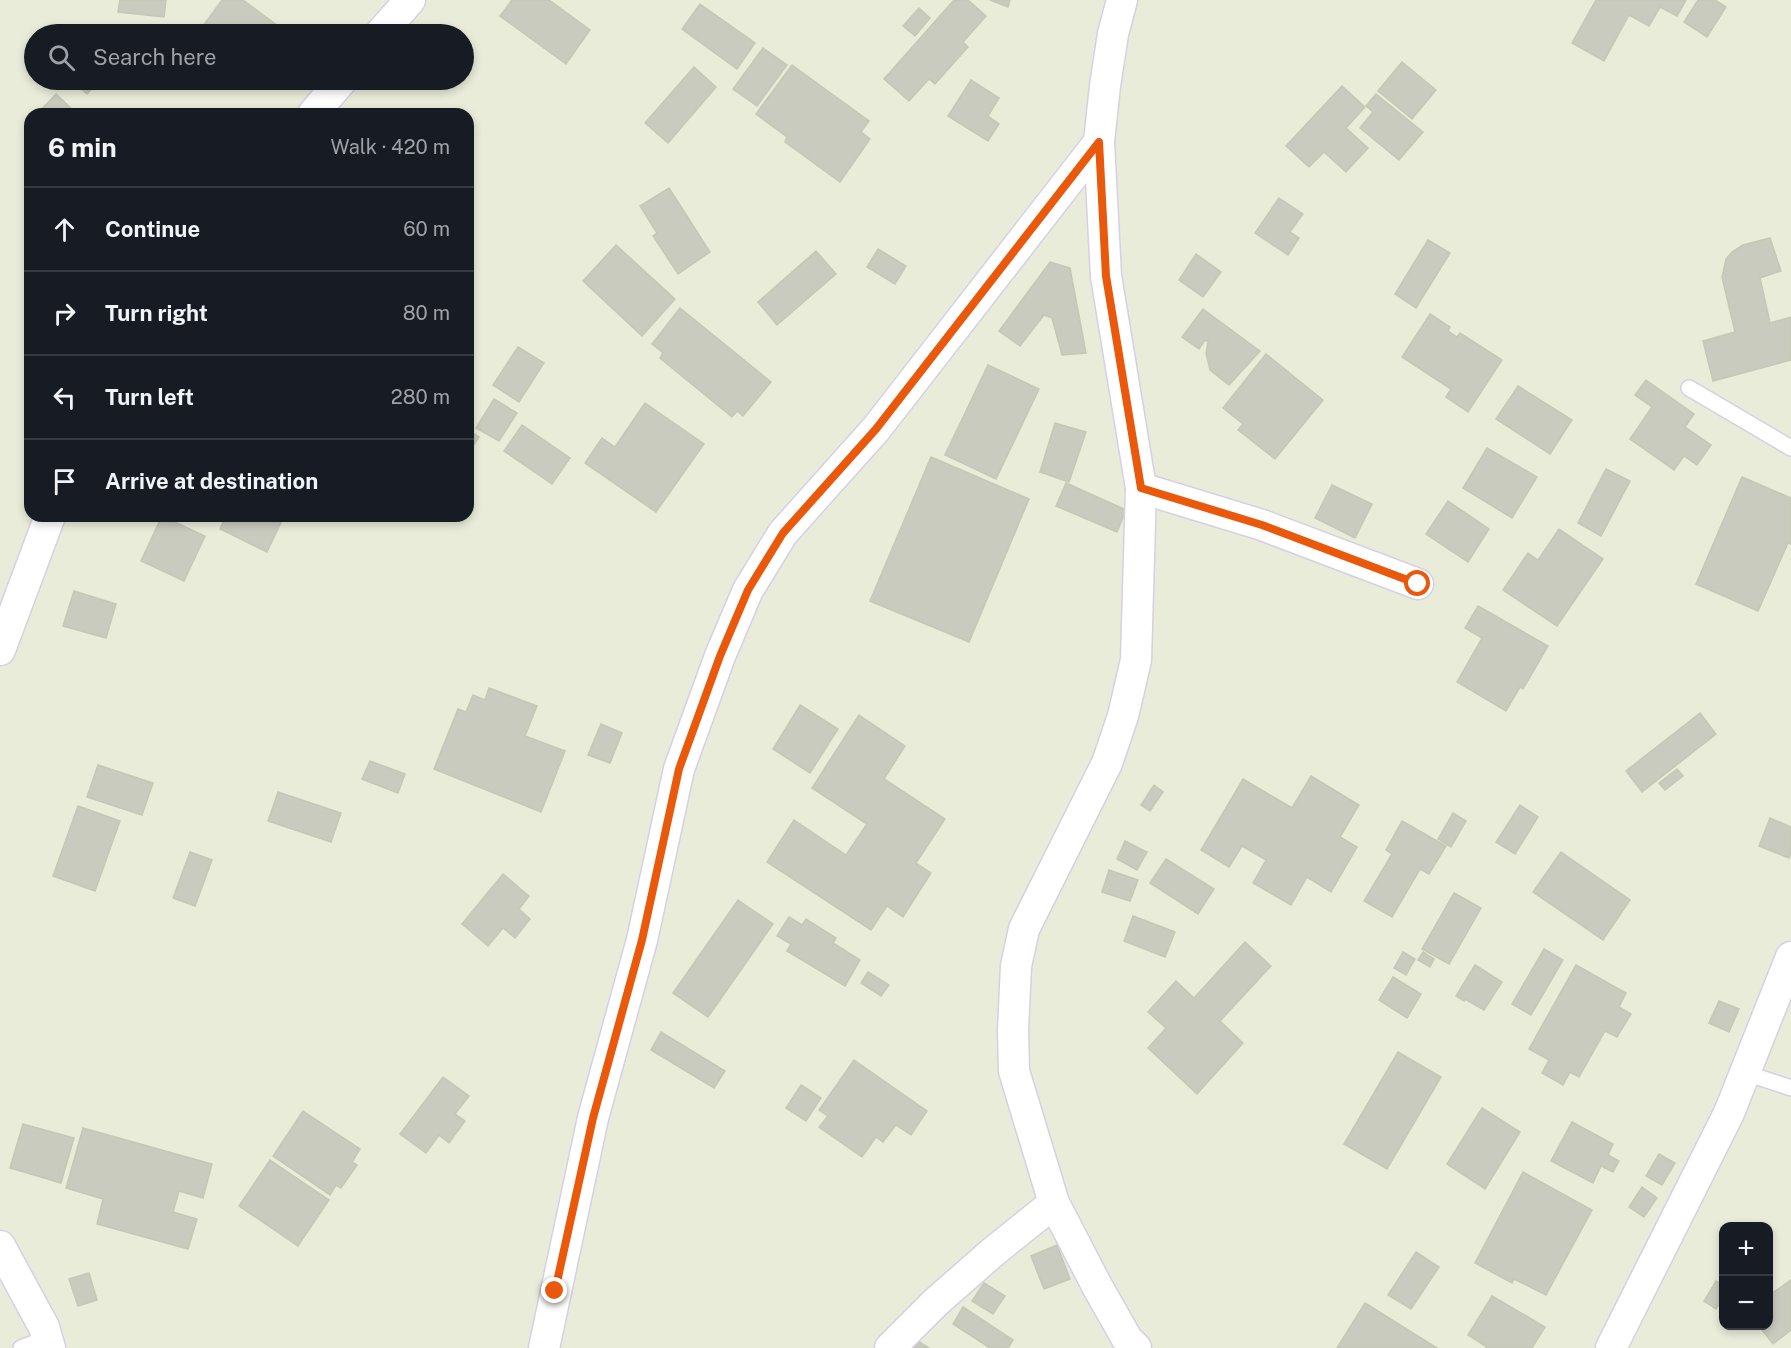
<!DOCTYPE html>
<html lang="en">
<head>
<meta charset="utf-8">
<style>
	:root { --surface:#171b24; --page:#20242c; --text:#f1f3f6; --muted:#9ea1a6; --line:#363941 }
	body { margin:0; font-family:"Public Sans",sans-serif; background:var(--page); color:var(--text) }
	.controls { position:absolute; right:18px; bottom:18px; display:grid; overflow:hidden; border-radius:12px; box-shadow:0 3px 9px #0003 }
	.controls button { width:54px; height:54px; display:grid; place-items:center; padding:0; border:0; border-bottom:2px solid var(--line); background:var(--surface); color:var(--text); font:30px sans-serif }
	.stop { position:absolute; width:18px; height:18px; margin:-14px; border:4px solid #ea580c; border-radius:50%; background:#fff }
	.stop.end { background:#ea580c; border-color:#fff; box-shadow:0 2px 6px #0008 }
	.list { margin:0; padding:0; list-style:none }
	h2 { display:flex; justify-content:space-between; align-items:center; height:78px; margin:0; padding:0 24px; font-size:26px }
	h2 small { font-size:20px; font-weight:400; color:var(--muted) }
	.list li { display:grid; grid-template-columns:39px 1fr auto; gap:18px; align-items:center; box-sizing:border-box; height:84px; padding:0 24px; border-top:2px solid var(--line) }
	.list b { display:block; font-size:22px; white-space:nowrap }
	.list em { font-size:20px; font-style:normal; color:var(--muted) }
	.icon { flex:none; width:33px; height:33px; fill:none; stroke:currentColor; stroke-width:2; stroke-linecap:round; stroke-linejoin:round }
	.map { position:relative; flex:none; width:1791px; height:1348px; overflow:hidden }
	.search { position:absolute; background:var(--surface); box-shadow:0 3px 9px #0003; left:24px; top:24px; width:450px; height:66px; display:flex; align-items:center; gap:15px; box-sizing:border-box; padding:0 21px; border-radius:33px; color:var(--muted); font-size:22px }
	.panel { position:absolute; background:var(--surface); box-shadow:0 3px 9px #0003; left:24px; top:108px; width:450px; height:414px; border-radius:18px }
	.map>svg:first-child { display:block }
	.building { fill:#c8cbbd; stroke:#c4c8b4; stroke-width:1.5 }
	.lines { fill:none; stroke-linecap:round; stroke-linejoin:round }
	.service-casing { stroke:#d7cfe3; stroke-width:18 }
	.minor-casing { stroke:#d7cfe3; stroke-width:33 }
	.service { stroke:#fff; stroke-width:15 }
	.minor { stroke:#fff; stroke-width:30 }
	.route { stroke:#ea580c; stroke-width:8 }
</style>
</head>
<body>
<div class="map">
<svg width="1791" height="1348" viewBox="0 0 1791 1348">
	<rect width="100%" height="100%" fill="#eaecda"/>
	<g class="building">
		<path d="M120 0H166L164 17 118 12Z"/>
		<path d="M222 0H243L282 29 278 34H197Z"/>
		<path d="M512 0H549L590 30 566 64 500 16Z"/>
		<path d="M954 0H968L986 16 963 42 968 47 935 84 929 79 909 101 884 79Z"/>
		<path d="M990 0H1010L1008 7Z"/>
		<path d="M1596 0H1686L1677 16 1660 7 1649 26 1629 15 1604 61 1572 43Z"/>
		<path d="M1698 0H1715L1726 7 1707 37 1684 22Z"/>
		<path d="M700 4 755 43 737 69 682 29Z"/>
		<path d="M919 8 930 18 915 36 903 26Z"/>
		<path d="M763 48 787 65 757 106 733 89Z"/>
		<path d="M1402 62 1436 90 1412 119 1378 91Z"/>
		<path d="M792 65 869 121 861 132 870 139 840 182 785 142 787 137 756 114Z"/>
		<path d="M694 67 716 87 668 143 645 123Z"/>
		<path d="M72 80H100L87 94Z"/>
		<path d="M971 80 999 98 988 116 999 124 988 141 948 116Z"/>
		<path d="M1342 86 1365 107 1346 128 1368 148 1346 172 1324 152 1309 167 1286 146Z"/>
		<path d="M56 94 77 114H37Z"/>
		<path d="M1376 94 1423 132 1399 160 1360 128 1373 112 1366 106Z"/>
		<path d="M669 188 710 252 678 274 653 236 657 233 640 206Z"/>
		<path d="M1279 198 1303 214 1290 232 1299 238 1288 255 1255 233Z"/>
		<path d="M1770 238 1781 271 1760 278 1770 323 1791 317V360L1713 381 1703 341 1735 332 1722 277 1726 259 1732 252 1743 245Z"/>
		<path d="M1428 240 1450 253 1416 308 1395 294Z"/>
		<path d="M616 245 675 299 642 336 583 281Z"/>
		<path d="M878 249 906 266 895 284 867 267Z"/>
		<path d="M816 251 836 274 777 325 758 302Z"/>
		<path d="M1196 254 1221 272 1203 297 1179 280Z"/>
		<path d="M1050 262 1070 268 1086 353 1062 355 1052 318 1044 315 1020 346 999 331Z"/>
		<path d="M680 308 771 382 743 416 737 411 732 417 660 358 663 353 652 344Z"/>
		<path d="M1203 309 1260 351 1229 385 1210 370 1206 353 1208 342 1205 340 1199 349 1182 337Z"/>
		<path d="M1430 314 1450 327 1448 331 1457 337 1460 333 1502 360 1468 412 1446 397 1451 389 1402 357Z"/>
		<path d="M518 347 544 363 519 402 493 385Z"/>
		<path d="M1266 354 1323 400 1275 459 1238 430 1243 424 1223 408Z"/>
		<path d="M988 365 1039 389 996 479 945 455Z"/>
		<path d="M1646 380 1694 414 1685 427 1711 445 1697 465 1684 456 1674 470 1630 439 1652 407 1635 395Z"/>
		<path d="M1518 386 1572 420 1550 454 1496 419Z"/>
		<path d="M494 399 517 413 499 441 476 428Z"/>
		<path d="M645 403 704 444 656 512 585 463 602 438 615 447Z"/>
		<path d="M1055 423 1086 432 1069 482 1040 472Z"/>
		<path d="M522 425 570 458 552 484 504 451Z"/>
		<path d="M468 430 479 437 471 449 468 447Z"/>
		<path d="M1487 448 1537 477 1512 518 1463 488Z"/>
		<path d="M931 457 1029 499 969 642 870 601Z"/>
		<path d="M1606 469 1630 481 1601 536 1578 523Z"/>
		<path d="M1742 477 1791 498V544L1788 543 1758 611 1696 584Z"/>
		<path d="M1066 483 1126 510 1117 532 1056 506Z"/>
		<path d="M1332 485 1372 504 1355 538 1315 518Z"/>
		<path d="M1448 501 1489 529 1468 562 1426 534Z"/>
		<path d="M162 516 205 536 184 581 141 561Z"/>
		<path d="M226 516H284L267 552 220 529Z"/>
		<path d="M1559 529 1603 559 1557 626 1503 590 1528 553 1538 560Z"/>
		<path d="M74 591 116 604 106 638 63 626Z"/>
		<path d="M1478 606 1548 646 1523 689 1520 687 1506 711 1457 682 1482 638 1465 628Z"/>
		<path d="M489 688 537 706 525 736 565 751 541 812 434 769 458 709 466 712 473 695 485 700Z"/>
		<path d="M800 705 838 729 810 773 773 749Z"/>
		<path d="M1700 713 1716 734 1642 792 1626 771Z"/>
		<path d="M859 715 905 746 884 779 945 819 916 863 931 873 903 917 887 906 871 930 767 862 794 820 846 855 867 824 812 788Z"/>
		<path d="M601 724 622 733 610 763 588 755Z"/>
		<path d="M370 761 405 774 398 793 362 779Z"/>
		<path d="M98 765 153 783 142 815 87 797Z"/>
		<path d="M1677 769 1683 776 1665 790 1659 783Z"/>
		<path d="M1311 776 1359 805 1340 837 1357 847 1331 892 1307 877 1291 905 1253 883 1266 860 1242 846 1229 867 1201 850 1243 779 1292 808Z"/>
		<path d="M1154 785 1163 792 1150 811 1141 805Z"/>
		<path d="M278 792 341 813 331 842 268 821Z"/>
		<path d="M1520 805 1538 817 1515 854 1496 842Z"/>
		<path d="M78 806 120 821 95 891 53 876Z"/>
		<path d="M1453 813 1466 821 1451 847 1438 839Z"/>
		<path d="M1770 818 1791 827V853L1789 858 1759 846Z"/>
		<path d="M1402 821 1446 846 1429 874 1420 869 1392 917 1364 901 1392 854 1386 850Z"/>
		<path d="M1125 841 1147 852 1137 870 1117 859Z"/>
		<path d="M190 852 212 860 195 906 173 898Z"/>
		<path d="M1561 852 1630 900 1603 940 1533 892Z"/>
		<path d="M1166 859 1214 889 1198 914 1150 883Z"/>
		<path d="M1109 870 1138 880 1130 901 1102 892Z"/>
		<path d="M503 874 529 896 519 909 530 919 515 938 503 928 488 946 462 924Z"/>
		<path d="M1454 893 1481 908 1449 964 1422 949Z"/>
		<path d="M738 900 773 924 708 1017 673 993Z"/>
		<path d="M1133 916 1175 932 1165 957 1124 941Z"/>
		<path d="M789 917 802 925 806 919 836 938 833 943 860 960 845 986 787 951 791 944 777 936Z"/>
		<path d="M1245 942 1271 966 1220 1021 1243 1043 1197 1094 1148 1048 1166 1028 1148 1012 1176 981 1194 998Z"/>
		<path d="M1544 949 1563 960 1531 1015 1512 1004Z"/>
		<path d="M1403 952 1415 959 1406 975 1394 968Z"/>
		<path d="M1423 952 1434 959 1430 967 1418 960Z"/>
		<path d="M1475 965 1502 982 1484 1010 1465 999 1464 1001 1456 996Z"/>
		<path d="M1576 965 1626 993 1619 1007 1631 1014 1617 1037 1605 1031 1579 1077 1570 1072 1563 1085 1542 1073 1549 1060 1529 1049Z"/>
		<path d="M868 972 889 985 881 996 861 983Z"/>
		<path d="M1393 977 1421 994 1407 1018 1379 1000Z"/>
		<path d="M1719 1001 1739 1009 1729 1032 1709 1023Z"/>
		<path d="M661 1032 725 1071 714 1088 651 1050Z"/>
		<path d="M1398 1052 1441 1077 1387 1169 1344 1144Z"/>
		<path d="M854 1060 927 1111 911 1135 896 1125 883 1142 876 1137 862 1157 819 1127 828 1116 819 1110Z"/>
		<path d="M443 1077 469 1096 455 1114 465 1121 449 1143 439 1135 426 1153 400 1134Z"/>
		<path d="M801 1085 821 1098 806 1121 786 1108Z"/>
		<path d="M1482 1108 1520 1132 1485 1189 1447 1164Z"/>
		<path d="M303 1111 360 1149 352 1162 357 1165 341 1188 336 1185 330 1195 273 1156Z"/>
		<path d="M1572 1122 1613 1144 1608 1155 1619 1161 1613 1172 1601 1166 1593 1183 1551 1161Z"/>
		<path d="M23 1124 74 1138 61 1183 10 1168Z"/>
		<path d="M83 1128 212 1164 203 1198 179 1191 173 1212 197 1219 188 1249 97 1224 103 1199 66 1188Z"/>
		<path d="M1659 1154 1675 1163 1662 1185 1646 1176Z"/>
		<path d="M270 1160 329 1200 298 1246 239 1206Z"/>
		<path d="M1523 1172 1592 1210 1546 1295 1514 1279 1512 1283 1475 1263Z"/>
		<path d="M1642 1187 1657 1198 1644 1217 1629 1207Z"/>
		<path d="M1057 1245 1070 1279 1044 1289 1031 1256Z"/>
		<path d="M1416 1252 1439 1267 1411 1309 1388 1295Z"/>
		<path d="M89 1273 97 1300 78 1306 69 1279Z"/>
		<path d="M1791 1280V1330L1773 1344 1759 1326H1768V1296Z"/>
		<path d="M1716 1281 1724 1286V1296L1716 1309 1704 1301Z"/>
		<path d="M984 1283 1005 1296 993 1314 972 1301Z"/>
		<path d="M1492 1296 1545 1327 1532 1348H1486L1487 1347 1468 1335Z"/>
		<path d="M1365 1303 1437 1348H1337Z"/>
		<path d="M963 1307 1013 1340 1008 1348H990L953 1324Z"/>
		<path d="M918 1341 929 1348H913Z"/>
	</g>
	<g class="lines">
		<g class="service-casing">
			<g id="service">
				<path d="M1689 388 1791 448"/>
				<path d="M1746 1073 1791 1088"/>
				<path d="M21 1348 47 1338"/>
			</g>
		</g>
		<g class="minor-casing">
			<g id="minor">
				<path d="M1122 0 1113 34 1105 86 1099 142 1106 276 1141 488 1136 660 1123 716 1107 763 1024 929 1016 966 1013 1030 1014 1071 1054 1203 1097 1286 1127 1339 1136 1348"/>
				<path d="M380 34 410 0"/>
				<path d="M313 114 342 80"/>
				<path d="M1141 488 1262 525 1418 584"/>
				<path d="M0 650 50 516"/>
				<path d="M0 1246 44 1327 50 1348"/>
				<path d="M544 1348 593 1118 642 940 679 769 720 656 748 590 783 533 876 429 1099 142"/>
				<path d="M890 1348 936 1302 993 1252 1054 1203"/>
				<path d="M1611 1348 1729 1113 1791 957"/>
			</g>
		</g>
		<use href="#service" class="service"/>
		<use href="#minor" class="minor"/>
	</g>
	<g class="lines">
		<path class="route" d="M555 1291 593 1118 642 940 679 769 720 656 748 590 783 533 876 429 1099 142 1106 276 1141 488 1262 525 1418 584"/>
	</g>
</svg>
<div class="controls">
<button>+</button>
<button>−</button>
</div>
<div class="stop" style="left:1418px;top:584px"></div>
<div class="stop end" style="left:555px;top:1291px"></div>
<div class="search"><svg class="icon" aria-label="search" viewBox="0 0 24 24"><circle cx="10" cy="10" r="6"/><path d="M15 15l6 6"/></svg>Search here</div>
<section class="panel">
<h2>6 min<small>Walk · 420 m</small></h2>
<ul class="list">
<li><svg class="icon" aria-label="ahead" viewBox="0 0 24 24"><path d="M12 20V5M6 11l6-6 6 6"/></svg><div><b>Continue</b></div><em>60 m</em></li>
<li><svg class="icon" aria-label="right" viewBox="0 0 24 24"><path d="M7 20v-9h11M14 6l5 5-5 5"/></svg><div><b>Turn right</b></div><em>80 m</em></li>
<li><svg class="icon" aria-label="left" viewBox="0 0 24 24"><path d="M17 20v-9H6M10 6l-5 5 5 5"/></svg><div><b>Turn left</b></div><em>280 m</em></li>
<li><svg class="icon" aria-label="arrive" viewBox="0 0 24 24"><path d="M6 21V4h12l-3 4 3 4H6"/></svg><div><b>Arrive at destination</b></div></li>
</ul>
</section>
</div>
</body>
</html>
